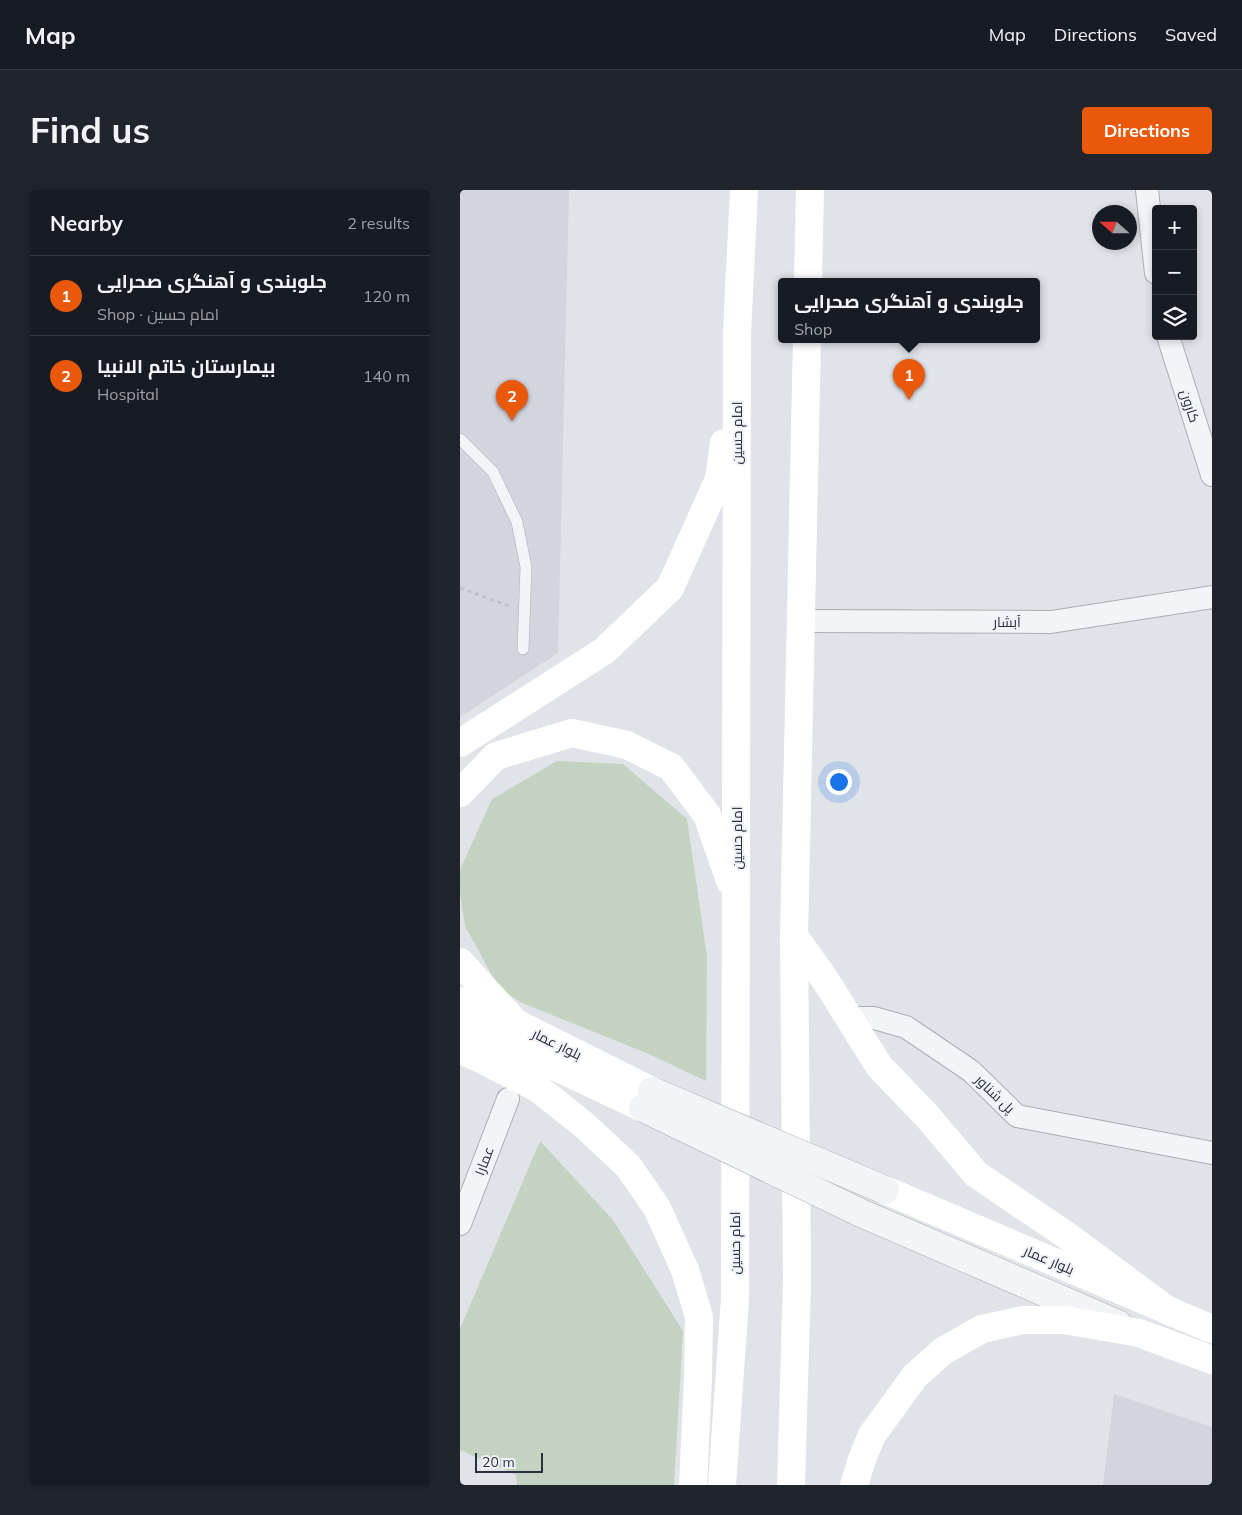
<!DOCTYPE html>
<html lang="en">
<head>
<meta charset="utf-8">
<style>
	:root { --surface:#171b24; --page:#20242c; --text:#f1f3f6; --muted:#9ea1a6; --line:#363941; --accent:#ea580c }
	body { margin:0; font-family:Mulish,Cairo,sans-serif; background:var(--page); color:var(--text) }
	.controls { position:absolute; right:15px; top:15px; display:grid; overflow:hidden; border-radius:5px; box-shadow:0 2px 8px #0003 }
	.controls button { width:45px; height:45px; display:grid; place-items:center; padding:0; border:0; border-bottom:1px solid var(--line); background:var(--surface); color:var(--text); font:25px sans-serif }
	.compass { position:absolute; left:632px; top:15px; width:45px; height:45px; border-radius:50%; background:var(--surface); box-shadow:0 2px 8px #0003; rotate:291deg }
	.scale { position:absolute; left:15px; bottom:12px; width:68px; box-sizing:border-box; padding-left:5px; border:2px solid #292f3f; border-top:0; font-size:14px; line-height:18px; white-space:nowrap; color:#292f3f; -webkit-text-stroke:4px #eff2f6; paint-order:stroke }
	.you { position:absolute; left:378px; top:591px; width:18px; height:18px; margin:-12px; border:4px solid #fff; border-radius:50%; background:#1a73e8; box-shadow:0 0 0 8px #1a73e833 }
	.badge { display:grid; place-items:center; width:32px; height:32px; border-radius:50%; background:var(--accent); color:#fff; font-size:16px; font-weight:700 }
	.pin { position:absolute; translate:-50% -41px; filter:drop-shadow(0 1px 2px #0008) }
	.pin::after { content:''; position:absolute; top:26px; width:18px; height:15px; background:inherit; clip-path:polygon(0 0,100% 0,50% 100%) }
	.popup { position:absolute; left:318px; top:88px; width:262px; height:65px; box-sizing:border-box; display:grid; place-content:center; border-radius:5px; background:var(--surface); filter:drop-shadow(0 1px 4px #0005); font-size:16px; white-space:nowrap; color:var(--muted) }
	.popup b { font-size:19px; color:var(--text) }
	.popup::after { content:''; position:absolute; left:50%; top:100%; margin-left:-10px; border:10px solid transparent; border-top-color:var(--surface) }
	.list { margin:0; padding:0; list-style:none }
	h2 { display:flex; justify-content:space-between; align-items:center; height:65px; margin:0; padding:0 20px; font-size:21px }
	h2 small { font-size:16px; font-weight:400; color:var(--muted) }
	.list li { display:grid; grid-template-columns:32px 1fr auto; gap:15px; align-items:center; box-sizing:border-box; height:80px; padding:0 20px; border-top:1px solid var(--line) }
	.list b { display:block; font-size:19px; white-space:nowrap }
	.list p { margin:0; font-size:16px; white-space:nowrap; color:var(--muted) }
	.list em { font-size:16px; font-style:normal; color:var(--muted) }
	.icon { flex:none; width:28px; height:28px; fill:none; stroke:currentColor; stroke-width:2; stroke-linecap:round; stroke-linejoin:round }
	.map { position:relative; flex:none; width:752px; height:1295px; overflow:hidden; border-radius:5px }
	header { display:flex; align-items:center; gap:30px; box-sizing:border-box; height:70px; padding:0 25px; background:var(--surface); border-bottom:1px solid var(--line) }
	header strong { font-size:24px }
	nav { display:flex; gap:28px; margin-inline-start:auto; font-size:18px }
	.intro { display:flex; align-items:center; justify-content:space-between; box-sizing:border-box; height:120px; padding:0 30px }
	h1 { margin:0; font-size:35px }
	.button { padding:12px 22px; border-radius:5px; background:var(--accent); color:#fff; font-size:18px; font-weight:700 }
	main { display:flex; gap:30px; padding:0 30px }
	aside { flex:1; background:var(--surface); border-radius:5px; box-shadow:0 2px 8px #0003 }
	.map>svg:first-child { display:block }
	.built { fill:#d2d5dd }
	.green { fill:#c4d2c1 }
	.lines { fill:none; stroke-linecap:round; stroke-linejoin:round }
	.service-casing { stroke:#a9adb5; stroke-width:12 }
	.minor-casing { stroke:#a9adb5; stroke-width:24 }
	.tertiary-casing { stroke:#a9adb5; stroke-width:29 }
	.path { stroke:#bec1c7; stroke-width:3; stroke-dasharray:4 4; stroke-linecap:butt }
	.service { stroke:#f3f4f7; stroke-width:11 }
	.minor { stroke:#f3f4f7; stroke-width:22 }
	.tertiary { stroke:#f3f4f7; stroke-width:28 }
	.secondary { stroke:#fff; stroke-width:28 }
	.tertiary-bridge-casing { stroke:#a9adb5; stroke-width:29; stroke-linecap:butt }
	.tertiary-bridge { stroke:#f3f4f7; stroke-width:28 }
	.labels { text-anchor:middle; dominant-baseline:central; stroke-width:4; stroke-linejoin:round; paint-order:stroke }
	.street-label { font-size:14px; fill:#292f3f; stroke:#eff2f6 }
</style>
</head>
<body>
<header>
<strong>Map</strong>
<nav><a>Map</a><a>Directions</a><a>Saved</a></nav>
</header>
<div class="intro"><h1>Find us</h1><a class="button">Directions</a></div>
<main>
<aside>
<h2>Nearby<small>2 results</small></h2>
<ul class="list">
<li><span class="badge">1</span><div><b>جلوبندی و آهنگری صحرایی</b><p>Shop · امام حسین</p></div><em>120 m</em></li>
<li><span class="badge">2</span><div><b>بیمارستان خاتم الانبیا</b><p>Hospital</p></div><em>140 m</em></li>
</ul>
</aside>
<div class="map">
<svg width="752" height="1295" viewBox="0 0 752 1295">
	<rect width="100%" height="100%" fill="#e0e3e8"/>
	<g class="built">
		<path d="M0 0H109L98 463 0 527Z"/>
		<path d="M654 1204 752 1237V1295H643Z"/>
	</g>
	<g class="green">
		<path d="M97 571 163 574 227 629 247 766 246 891 189 864 60 812 39 798 5 736 0 702V680L32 609Z"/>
		<path d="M80 951 153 1030 223 1141 214 1295H57L56 1285 0 1260V1139Z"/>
	</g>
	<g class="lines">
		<g class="service-casing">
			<path id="service" d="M0 249 33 282 57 332 66 377 63 459"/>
		</g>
		<g class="minor-casing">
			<g id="minor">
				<path d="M687 0 696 83"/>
				<path d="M708 146 752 285"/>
				<path d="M340 431 591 432 752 407"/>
				<path d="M390 828H414L446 837 511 881 557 926 752 963"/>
				<path d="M0 1034 48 909"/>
			</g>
		</g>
		<g class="tertiary-casing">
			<path id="tertiary" d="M403 1024 658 1134"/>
		</g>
		<path class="path" d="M0 398 49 416"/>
		<use href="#service" class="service"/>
		<use href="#minor" class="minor"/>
		<use href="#tertiary" class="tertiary"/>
		<g class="secondary">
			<path d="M348 91 350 0"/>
			<path d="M0 553 144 461 210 398 259 289 264 253"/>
			<path d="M0 603 36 566 112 543 167 555 211 577 247 625 270 691"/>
			<path d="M334 746 364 788 419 876 467 926 516 984 606 1045 710 1122"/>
			<path d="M0 772 52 829"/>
			<path d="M0 811 56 833 192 901"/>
			<path d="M0 836 46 853 183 918"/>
			<path d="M0 860 21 869 79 899 124 935 168 976 197 1018 225 1080 239 1127 238 1188 233 1295"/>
			<path d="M425 1000 752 1139"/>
			<path d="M262 1295 275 1109 277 143 284 0"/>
			<path d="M331 1295 337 1091 334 746 347 149"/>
			<path d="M394 1295 402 1269 412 1245 455 1186 483 1161 522 1139 563 1130H604L679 1143 752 1170"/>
		</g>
		<g class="tertiary-bridge-casing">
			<g id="tertiary-bridge">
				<path d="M192 901 425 1000"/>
				<path d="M183 918 403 1024"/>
			</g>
		</g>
		<use href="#tertiary-bridge" class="tertiary-bridge"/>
	</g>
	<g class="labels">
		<g class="street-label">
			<text transform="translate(730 216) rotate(72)">کارون</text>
			<text transform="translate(277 243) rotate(-90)">امام حسین</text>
			<text x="547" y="432">آبشار</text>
			<text transform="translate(277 648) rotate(-90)">امام حسین</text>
			<text transform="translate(97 854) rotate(26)">بلوار عمار</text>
			<text transform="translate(535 904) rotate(44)">پل شناور</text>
			<text transform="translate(24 971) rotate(-69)">عمار۱</text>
			<text transform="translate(275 1053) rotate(-90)">امام حسین</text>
			<text transform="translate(589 1070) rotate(23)">بلوار عمار</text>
		</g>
	</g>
</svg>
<div class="controls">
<button>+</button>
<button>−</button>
<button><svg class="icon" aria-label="layers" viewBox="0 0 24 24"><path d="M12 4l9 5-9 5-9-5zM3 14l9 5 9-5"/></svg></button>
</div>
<svg class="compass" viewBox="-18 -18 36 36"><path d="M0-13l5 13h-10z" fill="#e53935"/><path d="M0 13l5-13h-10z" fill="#9ea1a6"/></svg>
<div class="scale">20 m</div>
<div class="you"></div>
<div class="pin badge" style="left:449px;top:210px">1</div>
<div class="popup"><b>جلوبندی و آهنگری صحرایی</b>Shop</div>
<div class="pin badge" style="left:52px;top:231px">2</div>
</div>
</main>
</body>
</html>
